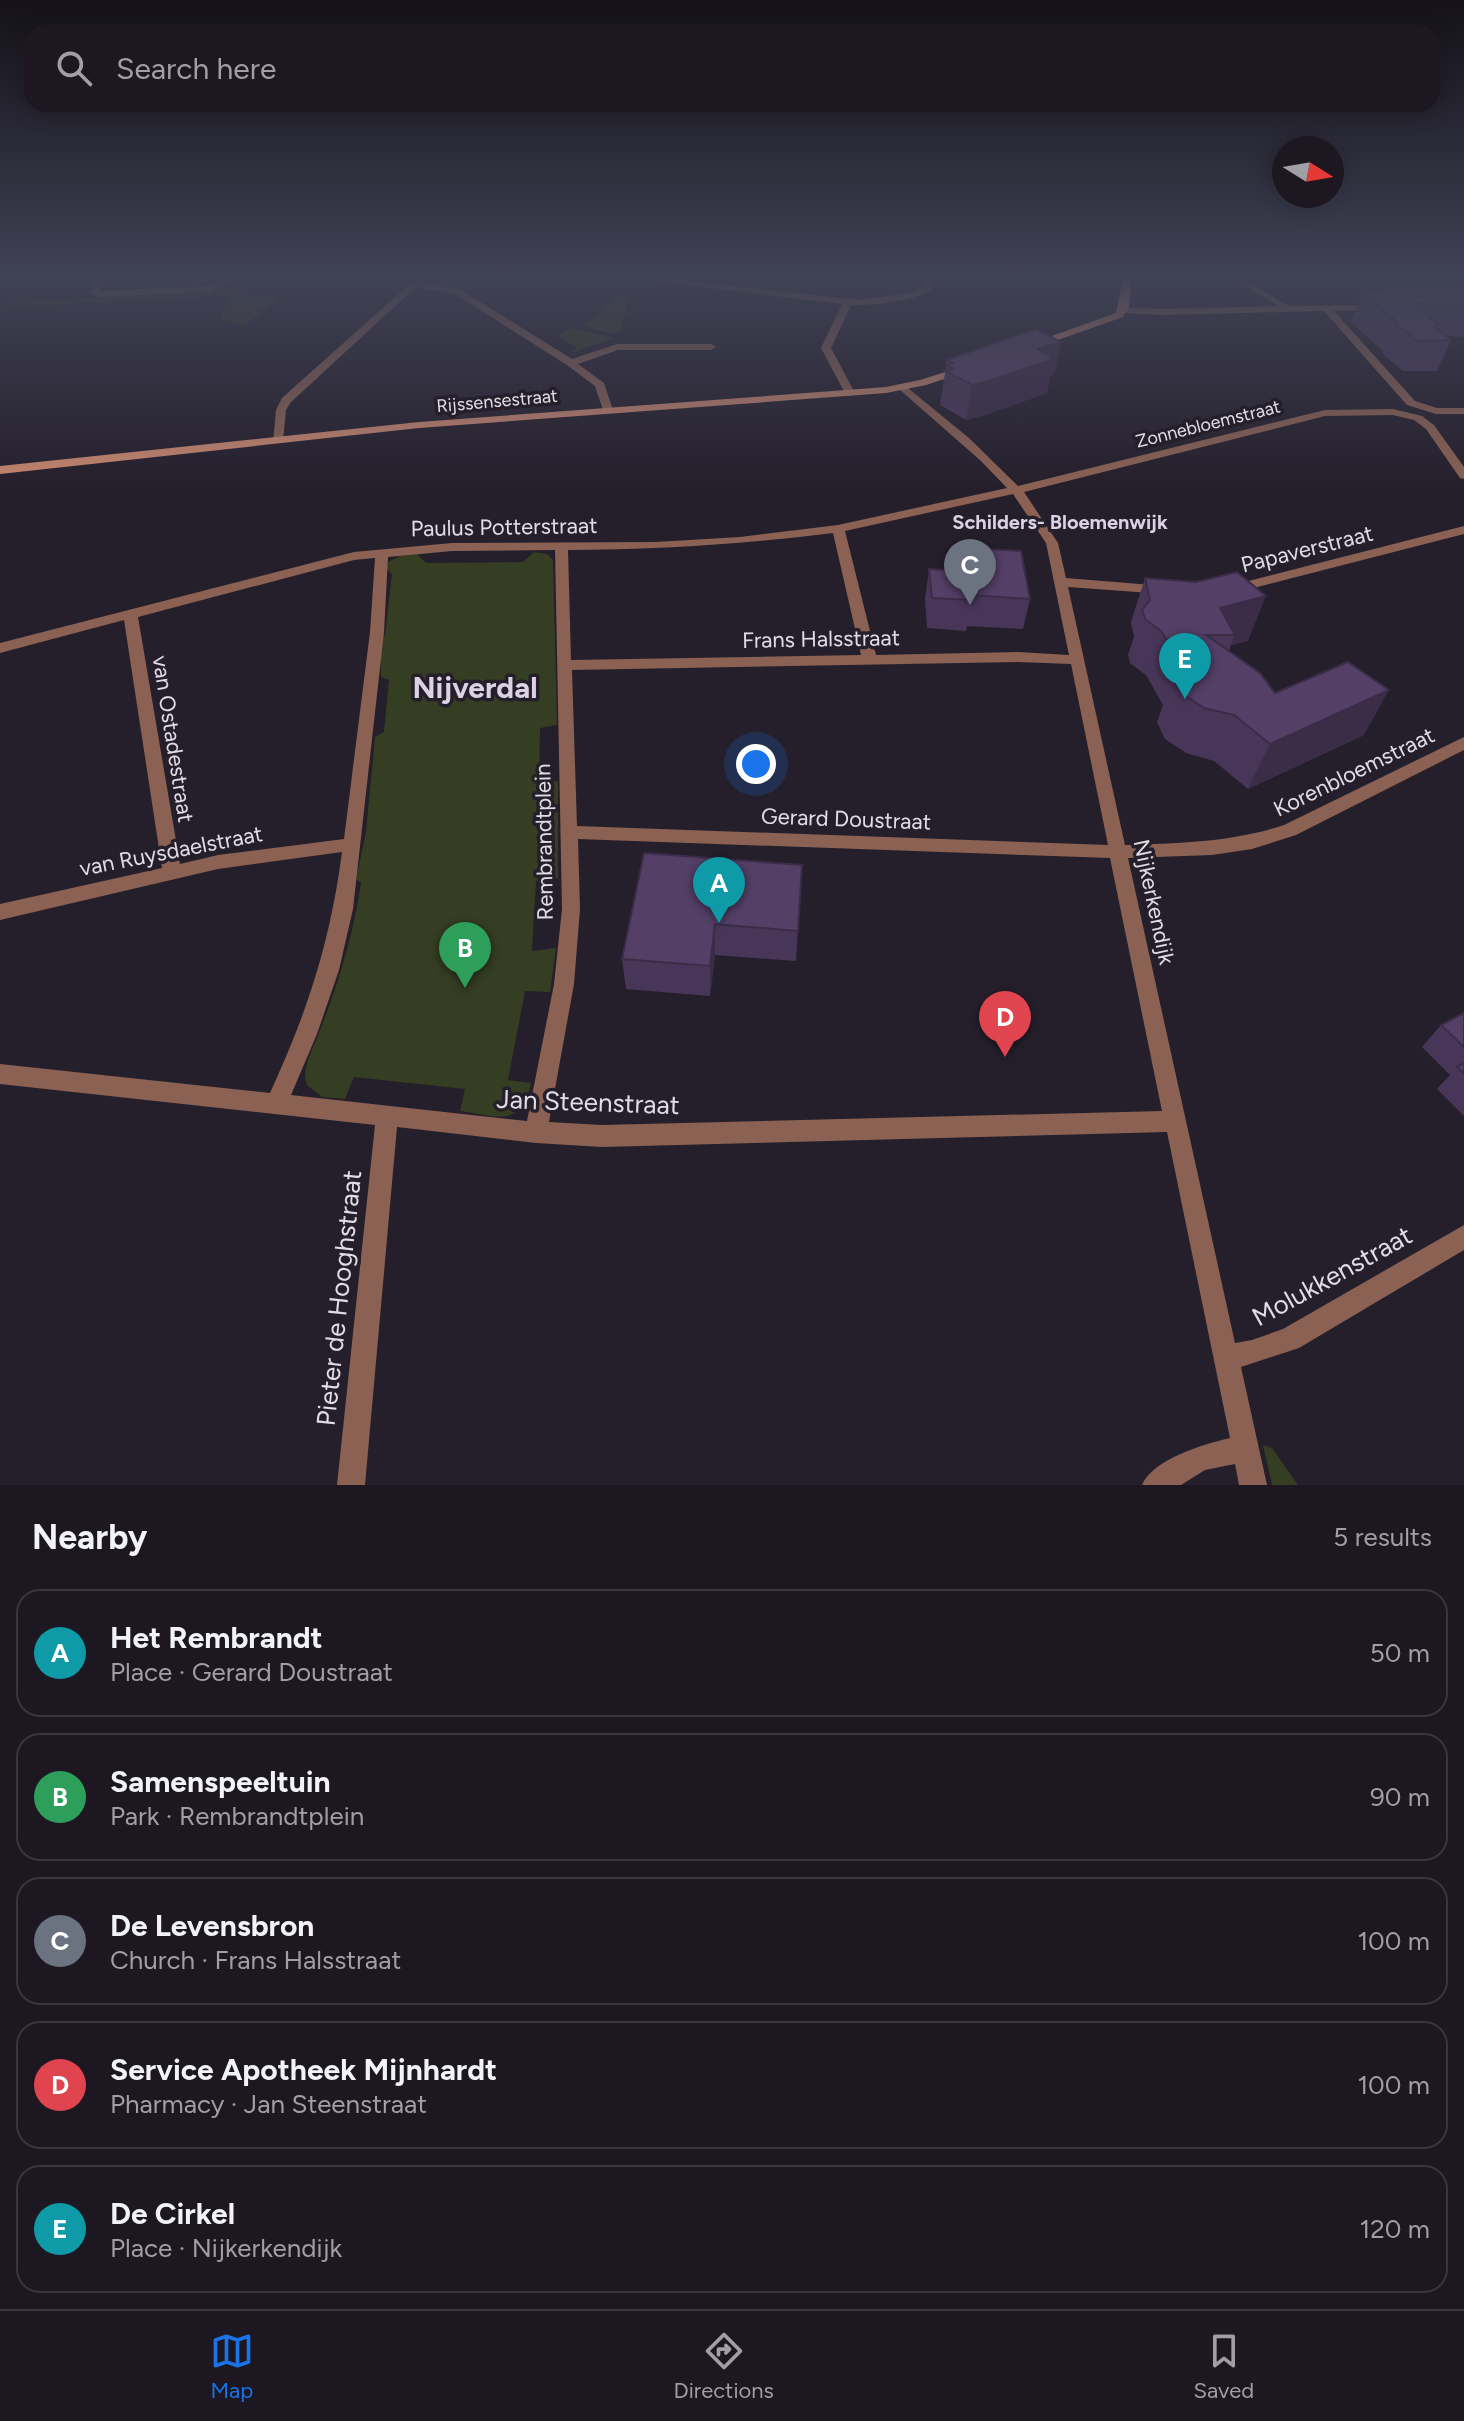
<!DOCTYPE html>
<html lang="en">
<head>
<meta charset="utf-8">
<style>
	:root { --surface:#1c1720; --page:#29242d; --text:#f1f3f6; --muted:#a09fa5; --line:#3a363e; --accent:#1a73e8 }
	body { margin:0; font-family:Figtree,sans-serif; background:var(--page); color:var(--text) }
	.compass { position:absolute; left:1272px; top:136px; width:72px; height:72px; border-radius:50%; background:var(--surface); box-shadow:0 4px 20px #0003; rotate:101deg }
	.you { position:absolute; left:756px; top:764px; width:28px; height:28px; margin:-20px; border:6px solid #fff; border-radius:50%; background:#1a73e8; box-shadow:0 0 0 12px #1a73e833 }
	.badge { display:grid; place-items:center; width:52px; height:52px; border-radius:50%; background:var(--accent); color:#fff; font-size:26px; font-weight:700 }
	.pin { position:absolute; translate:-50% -66px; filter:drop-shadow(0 2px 4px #0008) }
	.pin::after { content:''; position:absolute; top:42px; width:28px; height:24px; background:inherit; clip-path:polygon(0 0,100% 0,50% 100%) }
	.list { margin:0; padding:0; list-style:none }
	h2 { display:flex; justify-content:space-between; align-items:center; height:104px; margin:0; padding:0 32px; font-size:34px }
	h2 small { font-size:26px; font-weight:400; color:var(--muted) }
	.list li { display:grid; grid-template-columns:52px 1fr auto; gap:24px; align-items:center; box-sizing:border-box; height:128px; margin:0 16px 16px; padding:0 16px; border:2px solid var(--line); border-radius:24px }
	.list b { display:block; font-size:30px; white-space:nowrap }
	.list p { margin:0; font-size:26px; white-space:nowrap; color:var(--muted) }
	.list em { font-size:26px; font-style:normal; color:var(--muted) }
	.icon { flex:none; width:44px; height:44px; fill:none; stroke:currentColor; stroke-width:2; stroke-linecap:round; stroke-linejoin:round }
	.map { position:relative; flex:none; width:1464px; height:1485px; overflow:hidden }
	.search { position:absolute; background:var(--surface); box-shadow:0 4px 20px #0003; left:24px; right:24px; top:24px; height:88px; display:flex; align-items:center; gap:20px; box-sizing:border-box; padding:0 28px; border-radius:24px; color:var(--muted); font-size:30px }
	.sheet { height:824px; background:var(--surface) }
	nav { display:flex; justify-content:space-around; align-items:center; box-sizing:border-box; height:112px; border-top:2px solid var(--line); background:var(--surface); font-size:22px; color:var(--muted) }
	nav a { display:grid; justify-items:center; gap:4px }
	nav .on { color:var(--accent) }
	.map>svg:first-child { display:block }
	.green { fill:#353d23 }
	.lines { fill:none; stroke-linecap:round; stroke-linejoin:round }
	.minor { fill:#8a6153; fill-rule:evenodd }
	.secondary { fill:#c6856e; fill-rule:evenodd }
	.wall { fill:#483659 }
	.shaded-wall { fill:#3b2c48 }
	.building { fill:#543f67; stroke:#3b2c48; stroke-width:2 }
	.labels { text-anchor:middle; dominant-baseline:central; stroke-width:7; stroke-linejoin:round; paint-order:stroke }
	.far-street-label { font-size:18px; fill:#e1dde5; stroke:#251f2b }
	.far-neighbourhood-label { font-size:20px; font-weight:bold; fill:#dbd2e4; stroke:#251f2b }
	.street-label { font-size:22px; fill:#e1dde5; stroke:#251f2b }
	.near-street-label { font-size:26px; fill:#e1dde5; stroke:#251f2b }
	.district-label { font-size:30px; font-weight:bold; fill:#dbd2e4; stroke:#251f2b }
</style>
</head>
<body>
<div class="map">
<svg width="1464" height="1485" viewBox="0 0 1464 1485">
	<rect width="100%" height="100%" fill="#251f2b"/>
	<g class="green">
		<path d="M224 290 280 298 244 326 220 319 230 295 8 307 11 303 153 294 152 298 166 297 168 293Z"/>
		<path d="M629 296 621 332 610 333 582 326 617 297Z"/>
		<path d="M571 328 615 338 573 352 571 351 577 348 558 336Z"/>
		<path d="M534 552 547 554 553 560 557 725 540 728 539 782 558 781V878L536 881 532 951 556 948 550 992 525 991 508 1080 531 1083C520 1129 497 1116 460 1111L465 1089 354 1077 345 1099 322 1097 307 1085C301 1070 311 1053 317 1038 337 988 353 937 361 883L356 879 366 832 375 737 384 732 389 680 381 677 380 639 385 635 392 574 387 570 388 562 400 556 417 554 426 563 523 562Z"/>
		<path d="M1263 1445 1272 1448 1298 1485H1272Z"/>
	</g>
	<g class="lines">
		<g class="minor">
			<path d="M98 279H107L99 291 207 286 225 279H237L208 292 96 297 89 292Z"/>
			<path d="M415 279H424L421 282 461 290 572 359 617 344H711L716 347 711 350H618L578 364 604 383 613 410 608 413 603 410 595 386 567 365 455 294 416 287 291 402 286 410 283 441 273 443 276 410 282 398Z"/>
			<path d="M639 279H669L861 300 913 292 925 286 929 279H938C937 281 932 289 930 290 918 301 867 306 851 305L831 348 855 393 850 396 845 393 821 348 842 304Z"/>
			<path d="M1233 279H1244L1289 306 1381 305V309L1378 310 1334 311 1415 401 1437 408H1464V414H1436L1407 405 1324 311 1162 315 1123 313 1118 310 1123 307 1162 309 1279 306Z"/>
			<path d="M903 384 969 438 1018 486 1325 410 1393 409 1422 416 1434 425 1464 467V479L1460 478 1426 429 1414 420 1393 415 1325 416 1024 492 1058 543 1066 578 1164 586 1171 590 1164 594 1068 587 1125 845C1180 843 1232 842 1284 825L1464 737V750L1296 835 1252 849 1212 855 1128 858 1235 1343 1252 1340 1283 1329 1464 1225V1250L1299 1348 1241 1367 1267 1485H1239L1235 1464 1205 1470 1181 1485H1142C1153 1459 1204 1444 1230 1438L1167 1132 602 1147 536 1143 397 1127 365 1485H337L375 1125 0 1084V1064L270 1093C308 1010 330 943 342 852L218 869 0 920V904L162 868 124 620 0 653V643L354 552 452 543 655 542 740 537 838 525 1007 488 981 461 899 389V385ZM1013 494 1046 543 1069 655 1018 652 876 655 845 531ZM833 533 861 655 571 660 568 550C657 550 744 544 833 533ZM555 550 562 909 554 984 527 1121 291 1095 317 1034 339 970 353 909 384 632 388 557 452 551ZM375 558 370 632 344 839 218 855 180 864 138 617 354 560ZM1018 662 1071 664 1108 845 577 826 572 670ZM578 839 1110 858 1162 1111 602 1125 549 1122 574 984 580 909Z"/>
			<path d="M1464 526V534L1230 594 1223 590 1225 587Z"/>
		</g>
		<g class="secondary">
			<path d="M1123 279H1131L1129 307 1123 317 1038 347H1032V343L1116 313Z"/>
			<path d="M964 366 968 367V371L926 385 886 393 419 428 0 474V466L419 422 886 387 920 380Z"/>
		</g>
	</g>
	<g class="wall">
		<path d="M1384 286H1464V337L1446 336 1451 340 1437 371H1403L1382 353 1383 351 1351 322 1362 293H1381Z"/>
		<path d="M1061 342 1054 375 1050 376 1047 393 982 416 966 420 940 405 947 360Z"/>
		<path d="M965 548 1030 599 1023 629 967 626 966 631 927 628 925 599 929 569 961 570Z"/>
		<path d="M1145 578 1248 641 1231 645 1229 651 1275 693 1364 735 1248 789 1214 761 1186 753 1165 739 1157 722 1163 705 1146 675 1130 663 1128 655 1134 637 1131 622Z"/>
		<path d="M802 865 796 961 715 955 710 996 626 989 622 959Z"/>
		<path d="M1464 1013V1116L1437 1089 1450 1075 1422 1047 1441 1025Z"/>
	</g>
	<g class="shaded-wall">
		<path d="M1061 342 1054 375 1050 376 1047 393 982 416 966 420 972 385 1038 349Z"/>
		<path d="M1266 596 1248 641 1231 645 1235 635 1220 608Z"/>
		<path d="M1389 690 1364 735 1248 789 1270 744Z"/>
		<path d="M715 924V955L710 996V966Z"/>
	</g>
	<g class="building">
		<path d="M1384 286H1464V307L1412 303 1440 326H1434L1451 340 1417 341 1395 323H1398L1362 293H1383Z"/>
		<path d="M1036 329 1061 342 1038 349 1054 359 988 381 972 385 945 371 953 369 947 365 953 363 947 360Z"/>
		<path d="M965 548 1021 551 1030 599 971 595 972 600 932 598 929 569 968 571Z"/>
		<path d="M1237 572 1266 596 1220 608 1235 635H1206L1260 673 1275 693 1348 662 1389 690 1270 744 1234 715 1204 708 1183 694 1174 677 1180 660 1161 631 1145 619 1142 610 1150 600 1145 578 1196 582Z"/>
		<path d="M644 853 802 865 798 931 715 924 710 966 622 959Z"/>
		<path d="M1464 1013V1047L1441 1025Z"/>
		<path d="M1464 1063V1074L1457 1067Z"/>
	</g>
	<linearGradient id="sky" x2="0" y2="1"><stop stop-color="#141118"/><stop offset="0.57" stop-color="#404255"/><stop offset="1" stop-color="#404255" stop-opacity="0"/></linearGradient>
	<rect width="1464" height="487" fill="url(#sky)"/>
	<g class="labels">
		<g class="far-street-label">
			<text transform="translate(497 401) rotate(-5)">Rijssensestraat</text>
			<text transform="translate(1208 424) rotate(-14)">Zonnebloemstraat</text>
		</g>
		<g class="far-neighbourhood-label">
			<text x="1060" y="522">Schilders- Bloemenwijk</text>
		</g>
		<g class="street-label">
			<text transform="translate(504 527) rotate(-1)">Paulus Potterstraat</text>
			<text transform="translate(1307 549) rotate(-14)">Papaverstraat</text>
			<text transform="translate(821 639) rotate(-1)">Frans Halsstraat</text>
			<text transform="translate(173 739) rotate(81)">van Ostadestraat</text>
			<text transform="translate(1354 772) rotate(-26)">Korenbloemstraat</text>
			<text transform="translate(846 819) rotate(2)">Gerard Doustraat</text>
			<text transform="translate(544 842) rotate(-91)">Rembrandtplein</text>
			<text transform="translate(171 851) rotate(-11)">van Ruysdaelstraat</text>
			<text transform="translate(1154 902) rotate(78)">Nijkerkendijk</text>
		</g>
		<g class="near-street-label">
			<text transform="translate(588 1102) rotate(2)">Jan Steenstraat</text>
			<text transform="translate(1332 1276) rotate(-29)">Molukkenstraat</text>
			<text transform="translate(339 1298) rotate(-84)">Pieter de Hooghstraat</text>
		</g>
		<g class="district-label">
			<text x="475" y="687">Nijverdal</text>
		</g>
	</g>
</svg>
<svg class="compass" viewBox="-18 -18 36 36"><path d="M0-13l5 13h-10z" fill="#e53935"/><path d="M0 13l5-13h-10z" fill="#a09fa5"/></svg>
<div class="you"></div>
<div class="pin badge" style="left:719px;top:923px;background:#0f9aa8">A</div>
<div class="pin badge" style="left:465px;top:988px;background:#2e9e5b">B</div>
<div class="pin badge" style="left:970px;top:605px;background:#6b7280">C</div>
<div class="pin badge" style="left:1005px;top:1057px;background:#e0444e">D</div>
<div class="pin badge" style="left:1185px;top:699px;background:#0f9aa8">E</div>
<div class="search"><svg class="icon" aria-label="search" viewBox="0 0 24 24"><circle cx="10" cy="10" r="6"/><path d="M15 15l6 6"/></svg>Search here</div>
</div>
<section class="sheet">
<h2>Nearby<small>5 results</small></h2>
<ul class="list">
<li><span class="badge" style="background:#0f9aa8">A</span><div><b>Het Rembrandt</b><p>Place · Gerard Doustraat</p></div><em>50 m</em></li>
<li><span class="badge" style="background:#2e9e5b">B</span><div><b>Samenspeeltuin</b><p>Park · Rembrandtplein</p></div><em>90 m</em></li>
<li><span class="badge" style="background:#6b7280">C</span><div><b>De Levensbron</b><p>Church · Frans Halsstraat</p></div><em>100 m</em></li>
<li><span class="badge" style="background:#e0444e">D</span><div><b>Service Apotheek Mijnhardt</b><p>Pharmacy · Jan Steenstraat</p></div><em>100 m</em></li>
<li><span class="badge" style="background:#0f9aa8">E</span><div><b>De Cirkel</b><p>Place · Nijkerkendijk</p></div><em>120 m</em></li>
</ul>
</section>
<nav>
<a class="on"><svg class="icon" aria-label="map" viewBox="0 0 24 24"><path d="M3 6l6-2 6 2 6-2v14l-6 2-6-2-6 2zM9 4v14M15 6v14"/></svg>Map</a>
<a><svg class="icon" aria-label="directions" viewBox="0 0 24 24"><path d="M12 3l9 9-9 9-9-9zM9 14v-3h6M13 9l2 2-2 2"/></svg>Directions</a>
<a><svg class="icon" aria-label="saved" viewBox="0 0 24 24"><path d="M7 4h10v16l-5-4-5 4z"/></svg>Saved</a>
</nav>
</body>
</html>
